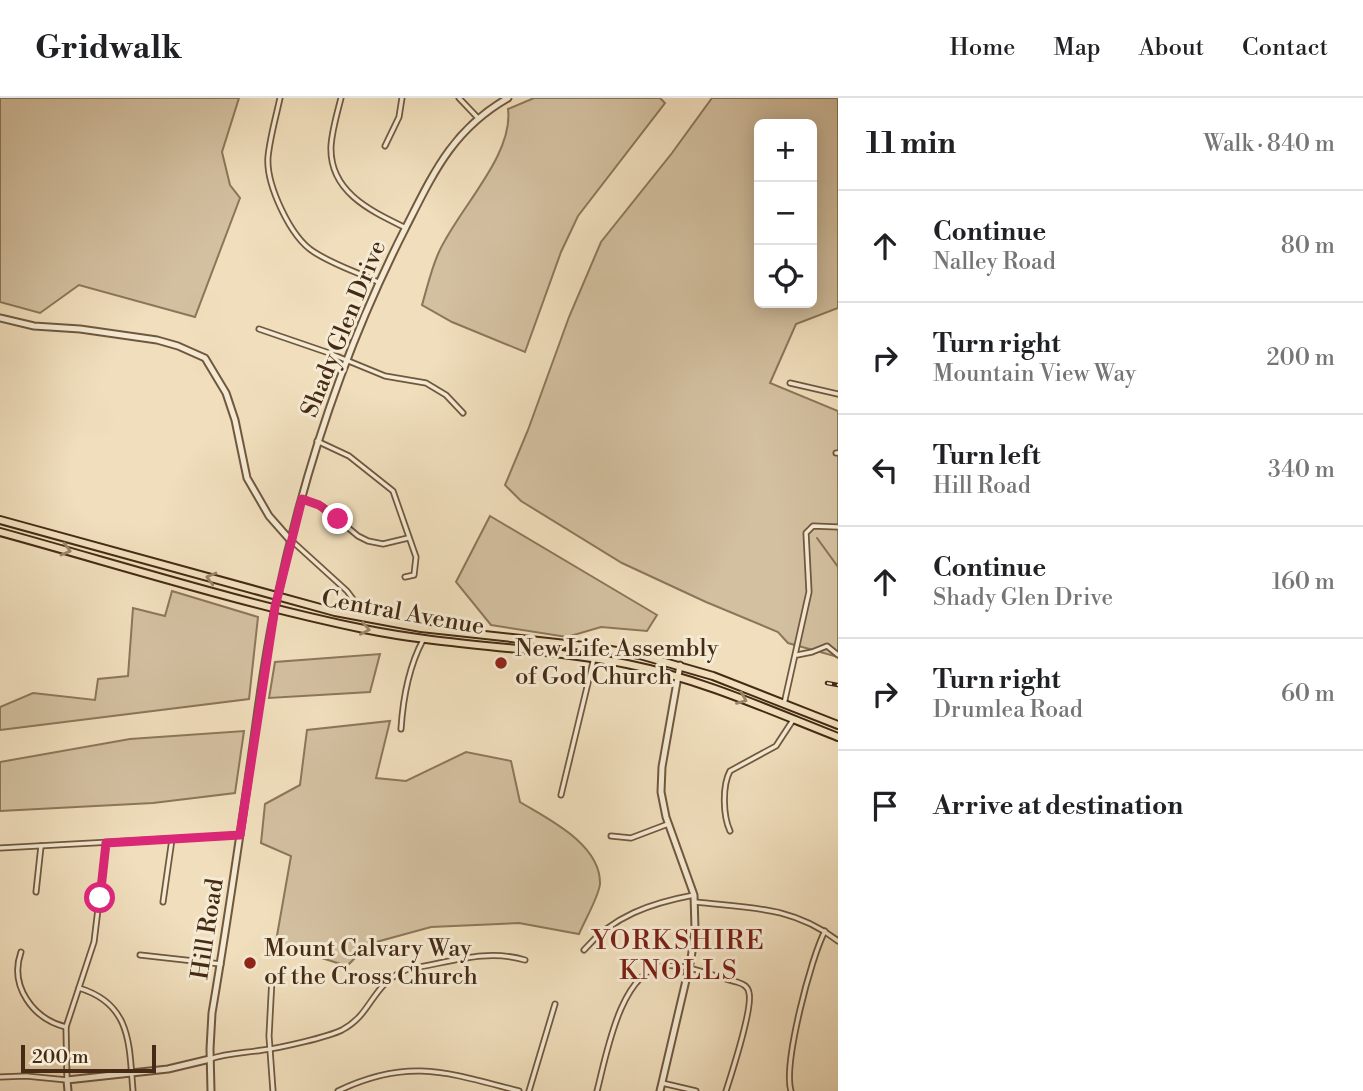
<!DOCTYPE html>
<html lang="en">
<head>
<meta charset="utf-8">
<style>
	:root { --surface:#fff; --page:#f6f6f6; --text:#202124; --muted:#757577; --line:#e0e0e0 }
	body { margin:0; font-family:"Libre Bodoni",serif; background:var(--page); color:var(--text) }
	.controls { position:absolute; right:21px; top:21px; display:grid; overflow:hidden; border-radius:10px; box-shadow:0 4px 18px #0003 }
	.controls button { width:63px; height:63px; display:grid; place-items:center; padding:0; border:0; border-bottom:2px solid var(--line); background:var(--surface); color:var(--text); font:35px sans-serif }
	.scale { position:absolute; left:21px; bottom:18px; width:135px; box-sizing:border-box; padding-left:7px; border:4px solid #452b15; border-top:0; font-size:19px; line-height:24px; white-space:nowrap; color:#452b15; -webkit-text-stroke:5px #f5ead3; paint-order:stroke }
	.stop { position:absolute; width:21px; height:21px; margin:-16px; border:5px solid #db2777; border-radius:50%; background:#fff }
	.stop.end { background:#db2777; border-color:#fff; box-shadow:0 2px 7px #0008 }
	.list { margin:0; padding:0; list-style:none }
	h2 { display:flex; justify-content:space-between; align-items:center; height:91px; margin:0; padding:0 28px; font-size:30px }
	h2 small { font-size:23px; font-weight:400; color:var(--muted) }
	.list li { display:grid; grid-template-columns:46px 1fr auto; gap:21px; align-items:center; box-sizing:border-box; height:112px; padding:0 28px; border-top:2px solid var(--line) }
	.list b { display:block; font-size:26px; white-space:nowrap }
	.list p { margin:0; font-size:23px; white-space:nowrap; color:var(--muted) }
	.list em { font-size:23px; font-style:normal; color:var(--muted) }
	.icon { flex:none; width:38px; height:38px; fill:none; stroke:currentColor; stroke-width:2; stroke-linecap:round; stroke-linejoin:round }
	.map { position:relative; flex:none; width:838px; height:993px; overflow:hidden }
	header { display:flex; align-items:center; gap:42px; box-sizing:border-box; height:98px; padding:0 35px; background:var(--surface); border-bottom:2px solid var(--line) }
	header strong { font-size:33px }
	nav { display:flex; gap:38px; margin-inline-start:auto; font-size:24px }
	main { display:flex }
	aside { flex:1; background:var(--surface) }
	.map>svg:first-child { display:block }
	.green { fill:#d3c0a0; stroke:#8c765a; stroke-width:2; fill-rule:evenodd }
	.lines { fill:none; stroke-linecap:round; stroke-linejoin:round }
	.stream { stroke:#897257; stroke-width:2 }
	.minor-casing { stroke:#70583f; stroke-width:7 }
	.tertiary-casing { stroke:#70583f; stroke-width:9 }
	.primary-casing { stroke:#452b15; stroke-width:10 }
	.minor { stroke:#f5ead3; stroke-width:3.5 }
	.tertiary { stroke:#f5ead3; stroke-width:5 }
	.primary { stroke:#f0debc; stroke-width:6 }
	.rail-casing { stroke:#452b15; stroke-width:4.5 }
	.rail { stroke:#f5ead3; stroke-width:2; stroke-dasharray:5; stroke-linecap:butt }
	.oneway { stroke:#9a8468 }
	.route { stroke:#db2777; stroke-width:9 }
	.poi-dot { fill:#8f2418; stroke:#f5ead3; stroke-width:2.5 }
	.labels { text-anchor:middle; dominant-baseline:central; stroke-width:6; stroke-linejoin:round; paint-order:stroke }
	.street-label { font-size:24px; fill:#452b15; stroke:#f5ead3 }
	.poi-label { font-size:24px; fill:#452b15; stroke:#f5ead3; text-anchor:start }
	.neighbourhood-label { font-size:26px; letter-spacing:2px; fill:#7a1f14; stroke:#f5ead3 }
</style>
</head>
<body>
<header>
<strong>Gridwalk</strong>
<nav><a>Home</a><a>Map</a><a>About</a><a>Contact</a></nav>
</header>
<main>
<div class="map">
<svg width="838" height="993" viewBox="0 0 838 993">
	<rect width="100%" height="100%" fill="#f0debc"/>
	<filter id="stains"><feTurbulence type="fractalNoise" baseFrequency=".00286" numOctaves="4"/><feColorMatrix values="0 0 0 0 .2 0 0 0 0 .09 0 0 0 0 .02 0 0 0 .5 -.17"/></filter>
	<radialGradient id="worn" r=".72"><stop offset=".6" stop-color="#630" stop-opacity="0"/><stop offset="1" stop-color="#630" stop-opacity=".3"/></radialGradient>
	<g class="green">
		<path d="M0 0H239L222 54 230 87 240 100 195 219 79 187 40 215 0 204Z"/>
		<path d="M534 0H660L665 5 578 118 561 154 525 254 452 224 422 207C427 190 431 172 438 156 457 112 514 58 508 11Z"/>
		<path d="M712 0H838V210L796 226 770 285 838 313V559L788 545 778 534 706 504 622 465 521 403 505 387 528 332 569 219 601 144 672 55ZM759 26H812V205H759Z"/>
		<path d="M490 418 657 517 647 533 601 529 567 539 491 527 456 484Z"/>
		<path d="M172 493 258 519 249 601 0 632V609L33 595 95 602 98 581 128 578 133 510 165 518Z"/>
		<path d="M380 556 370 594 269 600 275 564Z"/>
		<path d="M390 623 376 680 406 683 466 654 511 663 520 704C548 721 601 746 600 786 599 798 584 824 579 836L519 825 431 829 369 846 347 868 306 855 275 849 291 758 261 745 265 706 300 687 307 632Z"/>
		<path d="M244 633 235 695 153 705 0 713V664L130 641Z"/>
	</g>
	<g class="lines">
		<path class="stream" d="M817 440 838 469"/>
		<g class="minor-casing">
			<g id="minor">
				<path d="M280 0C276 19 270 39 268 59 266 86 290 139 314 154 334 167 357 174 378 184"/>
				<path d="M341 0C337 16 332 32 331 48 329 94 371 113 406 130"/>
				<path d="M459 0 478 20"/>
				<path d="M385 48 399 19 402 0"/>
				<path d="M259 231 329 255 385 278 426 285 446 297 463 315"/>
				<path d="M790 285 838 296"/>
				<path d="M317 343 349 358 393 393 416 459 414 477 405 479"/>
				<path d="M836 355H838"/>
				<path d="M302 401 322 408 358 438 368 443 383 446 408 440"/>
				<path d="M292 443 347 493 356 505"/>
				<path d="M797 557 812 554 827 548 838 557"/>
				<path d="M784 606 809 494 806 435 813 428 838 429"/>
				<path d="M401 631C403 600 408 570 423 542"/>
				<path d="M561 697 594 560"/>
				<path d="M730 733C723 718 722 688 730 673L776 648 793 622"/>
				<path d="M611 738 631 740 668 726"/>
				<path d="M0 750 240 737"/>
				<path d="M36 794 41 748"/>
				<path d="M163 804 172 741"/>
				<path d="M695 804C749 810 793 808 838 843"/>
				<path d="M584 852C613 818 651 805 694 797"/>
				<path d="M21 854C9 888 33 921 66 929"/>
				<path d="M140 857 221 866"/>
				<path d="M272 880 269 938 273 993"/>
				<path d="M79 890C132 906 129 947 133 993"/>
				<path d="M210 961C227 955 245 955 263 952 280 950 328 939 342 932 374 915 370 886 408 871 448 865 486 850 525 862"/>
				<path d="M0 979 26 978 67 982 66 929 94 844 106 745"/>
				<path d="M662 985 696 993"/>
				<path d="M338 993C409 959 449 975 519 993"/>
				<path d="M529 993 555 906"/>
				<path d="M597 993C606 959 620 874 663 868 686 865 715 879 737 884 743 886 748 888 749 895 753 911 732 974 726 993"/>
				<path d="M791 993C783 966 811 859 825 833"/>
			</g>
		</g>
		<g class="tertiary-casing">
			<g id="tertiary">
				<path d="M0 220 34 228 80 231 157 242 178 248 205 260 226 295 235 322 247 380 269 418 291 443"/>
				<path d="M68 993 67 982 168 971 210 961"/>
				<path d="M211 993 210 951 212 915C226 833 238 751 250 668 258 614 264 559 276 506 303 376 345 249 405 131 433 76 452 32 508 0"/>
				<path d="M660 993 691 861 695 831 694 797 666 719 661 694 662 669 680 567"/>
			</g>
		</g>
		<g class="primary-casing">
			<g id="primary">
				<path d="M0 422 335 514 421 530 593 549 640 557 713 578 838 627"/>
				<path d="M0 434C120 467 243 506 364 531 452 549 541 549 627 566 701 581 769 612 838 639"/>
			</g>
		</g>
		<use href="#minor" class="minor"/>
		<use href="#tertiary" class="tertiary"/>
		<use href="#primary" class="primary"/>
		<g class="rail-casing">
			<path id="rail" d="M827 585 838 587"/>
		</g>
		<use href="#rail" class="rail"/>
	</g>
	<defs><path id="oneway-chevron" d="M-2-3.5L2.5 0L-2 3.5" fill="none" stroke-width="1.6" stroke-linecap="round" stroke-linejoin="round" transform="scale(1.75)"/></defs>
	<g class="oneway">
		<use href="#oneway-chevron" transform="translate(66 452) rotate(15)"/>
		<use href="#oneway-chevron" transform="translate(211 480) rotate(-165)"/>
		<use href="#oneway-chevron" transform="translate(365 531) rotate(11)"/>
		<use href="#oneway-chevron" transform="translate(742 601) rotate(22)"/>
	</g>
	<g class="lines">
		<path class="route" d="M100 800 106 745 240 737 275 509 302 401 319 407 338 421"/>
	</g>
	<g class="poi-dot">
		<circle cx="501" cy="565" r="7"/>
		<circle cx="250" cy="865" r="7"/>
	</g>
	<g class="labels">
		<g class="street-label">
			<text transform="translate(344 231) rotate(-68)">Shady Glen Drive</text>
			<text transform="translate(403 515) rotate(10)">Central Avenue</text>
			<text transform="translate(208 831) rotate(-81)">Hill Road</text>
		</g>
		<g class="poi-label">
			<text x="515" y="551">New Life Assembly<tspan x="515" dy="28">of God Church</tspan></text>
			<text x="264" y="851">Mount Calvary Way<tspan x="264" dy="28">of the Cross Church</tspan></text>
		</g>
		<g class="neighbourhood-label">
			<text x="679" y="843">YORKSHIRE<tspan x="679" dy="30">KNOLLS</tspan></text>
		</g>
	</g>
	<rect width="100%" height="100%" filter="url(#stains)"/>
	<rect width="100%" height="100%" fill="url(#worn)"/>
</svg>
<div class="controls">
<button>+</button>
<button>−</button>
<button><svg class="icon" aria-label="locate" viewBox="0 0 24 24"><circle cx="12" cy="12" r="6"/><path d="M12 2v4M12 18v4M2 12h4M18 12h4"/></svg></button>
</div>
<div class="scale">200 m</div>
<div class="stop" style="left:100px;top:800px"></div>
<div class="stop end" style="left:338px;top:421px"></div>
</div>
<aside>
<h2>11 min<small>Walk · 840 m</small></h2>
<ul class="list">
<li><svg class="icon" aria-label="ahead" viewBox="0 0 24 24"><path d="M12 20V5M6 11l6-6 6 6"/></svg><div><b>Continue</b><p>Nalley Road</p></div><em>80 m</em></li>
<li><svg class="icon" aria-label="right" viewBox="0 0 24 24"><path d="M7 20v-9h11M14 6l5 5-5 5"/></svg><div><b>Turn right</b><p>Mountain View Way</p></div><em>200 m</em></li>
<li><svg class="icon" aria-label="left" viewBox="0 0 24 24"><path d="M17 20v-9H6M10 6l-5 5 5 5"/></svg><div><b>Turn left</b><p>Hill Road</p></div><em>340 m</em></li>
<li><svg class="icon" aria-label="ahead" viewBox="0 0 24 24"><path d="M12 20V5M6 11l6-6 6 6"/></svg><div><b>Continue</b><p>Shady Glen Drive</p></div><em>160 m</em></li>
<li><svg class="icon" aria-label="right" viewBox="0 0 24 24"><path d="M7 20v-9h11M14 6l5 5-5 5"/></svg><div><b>Turn right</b><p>Drumlea Road</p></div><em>60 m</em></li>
<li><svg class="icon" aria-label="arrive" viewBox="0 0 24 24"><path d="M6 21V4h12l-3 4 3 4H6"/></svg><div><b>Arrive at destination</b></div></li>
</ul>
</aside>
</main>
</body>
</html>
